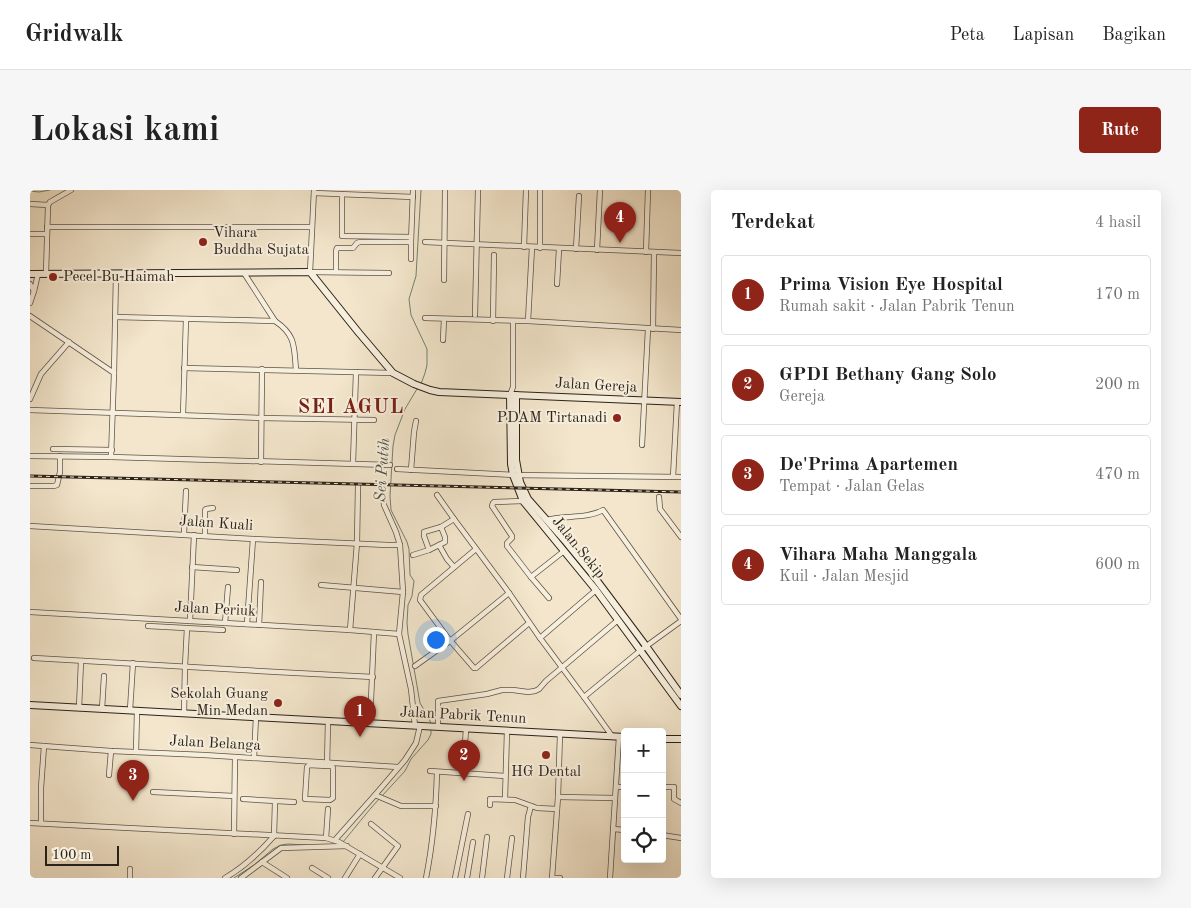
<!DOCTYPE html>
<html lang="id">
<head>
<meta charset="utf-8">
<style>
	:root { --surface:#fff; --page:#f6f6f6; --text:#222; --muted:#767676; --line:#e0e0e0; --accent:#8f2418 }
	body { margin:0; font-family:"Old Standard TT",serif; background:var(--page); color:var(--text) }
	.controls { position:absolute; right:15px; bottom:15px; display:grid; overflow:hidden; border-radius:5px; box-shadow:0 5px 20px #0002 }
	.controls button { width:45px; height:45px; display:grid; place-items:center; padding:0; border:0; border-bottom:1px solid var(--line); background:var(--surface); color:var(--text); font:25px sans-serif }
	.scale { position:absolute; left:15px; bottom:12px; width:74px; box-sizing:border-box; padding-left:5px; border:2px solid #2c2217; border-top:0; font-size:14px; line-height:18px; white-space:nowrap; color:#2c2217; -webkit-text-stroke:4px #f7efde; paint-order:stroke }
	.you { position:absolute; left:405px; top:449px; width:18px; height:18px; margin:-12px; border:4px solid #fff; border-radius:50%; background:#1a73e8; box-shadow:0 0 0 8px #1a73e833 }
	.badge { display:grid; place-items:center; width:32px; height:32px; border-radius:50%; background:var(--accent); color:#fff; font-size:16px; font-weight:700 }
	.pin { position:absolute; translate:-50% -41px; filter:drop-shadow(0 1px 2px #0008) }
	.pin::after { content:''; position:absolute; top:26px; width:18px; height:15px; background:inherit; clip-path:polygon(0 0,100% 0,50% 100%) }
	.list { margin:0; padding:0; list-style:none }
	h2 { display:flex; justify-content:space-between; align-items:center; height:65px; margin:0; padding:0 20px; font-size:21px }
	h2 small { font-size:16px; font-weight:400; color:var(--muted) }
	.list li { display:grid; grid-template-columns:32px 1fr auto; gap:15px; align-items:center; box-sizing:border-box; height:80px; margin:0 10px 10px; padding:0 10px; border:1px solid var(--line); border-radius:5px }
	.list b { display:block; font-size:19px; white-space:nowrap }
	.list p { margin:0; font-size:16px; white-space:nowrap; color:var(--muted) }
	.list em { font-size:16px; font-style:normal; color:var(--muted) }
	.icon { flex:none; width:28px; height:28px; fill:none; stroke:currentColor; stroke-width:2; stroke-linecap:round; stroke-linejoin:round }
	.map { position:relative; flex:none; width:651px; height:688px; overflow:hidden; border-radius:5px }
	header { display:flex; align-items:center; gap:30px; box-sizing:border-box; height:70px; padding:0 25px; background:var(--surface); border-bottom:1px solid var(--line) }
	header strong { font-size:24px }
	nav { display:flex; gap:28px; margin-inline-start:auto; font-size:18px }
	.intro { display:flex; align-items:center; justify-content:space-between; box-sizing:border-box; height:120px; padding:0 30px }
	h1 { margin:0; font-size:35px }
	.button { padding:12px 22px; border-radius:5px; background:var(--accent); color:#fff; font-size:18px; font-weight:700 }
	main { display:flex; gap:30px; padding:0 30px }
	aside { flex:1; background:var(--surface); border-radius:5px; box-shadow:0 5px 20px #0002 }
	.map>svg:first-child { display:block }
	.lines { fill:none; stroke-linecap:round; stroke-linejoin:round }
	.stream { stroke:#708173; stroke-width:1 }
	.street-casing { stroke:#5e5344; stroke-width:6 }
	.secondary-casing { stroke:#2c2217; stroke-width:8 }
	.street { stroke:#f7efde; stroke-width:4.5 }
	.secondary { stroke:#f7efde; stroke-width:6 }
	.rail-casing { stroke:#2c2217; stroke-width:3 }
	.rail { stroke:#f7efde; stroke-width:1; stroke-dasharray:4; stroke-linecap:butt }
	.poi-dot { fill:#8f2418; stroke:#f7efde; stroke-width:2 }
	.labels { text-anchor:middle; dominant-baseline:central; stroke-width:4; stroke-linejoin:round; paint-order:stroke }
	.poi-label { font-size:15px; fill:#2c2217; stroke:#f7efde; text-anchor:start }
	.street-label { font-size:15px; fill:#2c2217; stroke:#f7efde }
	.water-label { font-size:16px; font-style:italic; fill:#4e5145; stroke:#f7efde }
	.district-label { font-size:20px; font-weight:bold; letter-spacing:1px; fill:#7a1f14; stroke:#f7efde }
</style>
</head>
<body>
<header>
<strong>Gridwalk</strong>
<nav><a>Peta</a><a>Lapisan</a><a>Bagikan</a></nav>
</header>
<div class="intro"><h1>Lokasi kami</h1><a class="button">Rute</a></div>
<main>
<div class="map">
<svg width="651" height="688" viewBox="0 0 651 688">
	<rect width="100%" height="100%" fill="#f3e6cc"/>
	<filter id="stains"><feTurbulence type="fractalNoise" baseFrequency=".004" numOctaves="4"/><feColorMatrix values="0 0 0 0 .2 0 0 0 0 .09 0 0 0 0 .02 0 0 0 .5 -.17"/></filter>
	<radialGradient id="worn" r=".72"><stop offset=".6" stop-color="#630" stop-opacity="0"/><stop offset="1" stop-color="#630" stop-opacity=".3"/></radialGradient>
	<g class="lines">
		<g class="stream">
			<path d="M0 1 9 2 20 0"/>
			<path d="M391 194 395 183 397 175V159L381 125 379 109 386 86 391 0"/>
			<path d="M387 199 375 219 365 245 363 256 360 306 361 320 377 352 379 359 380 385 384 391 382 406 378 415 377 433 378 444 390 513 399 528 401 534"/>
			<path d="M352 606 375 581 381 569 398 550 401 544V540"/>
			<path d="M313 652C325 638 336 623 349 609"/>
			<path d="M204 688 224 675 243 659 251 655 258 654 275 655"/>
		</g>
		<g class="street-casing">
			<g id="street">
				<path d="M284 0 280 82 359 83"/>
				<path d="M284 3 383 7"/>
				<path d="M312 4V46L381 47"/>
				<path d="M0 14 18 15"/>
				<path d="M17 37H282"/>
				<path d="M0 44H16"/>
				<path d="M381 52V69"/>
				<path d="M395 52 651 63"/>
				<path d="M494 57 496 0"/>
				<path d="M510 58V0"/>
				<path d="M546 59 549 6"/>
				<path d="M567 60 570 0"/>
				<path d="M616 62 618 0"/>
				<path d="M306 81V61L307 58H323L327 53 330 52H381L383 0"/>
				<path d="M214 83 245 131"/>
				<path d="M16 84 18 15 20 12 41 0"/>
				<path d="M414 90 415 0"/>
				<path d="M0 94 4 101"/>
				<path d="M527 94 529 59"/>
				<path d="M0 113 4 101 8 84"/>
				<path d="M445 125 448 0"/>
				<path d="M0 126 84 183"/>
				<path d="M85 127 245 131C266 145 264 157 266 180"/>
				<path d="M395 128 498 131 651 140"/>
				<path d="M463 131 464 65"/>
				<path d="M498 131 502 57"/>
				<path d="M623 139 624 62"/>
				<path d="M413 150 414 129"/>
				<path d="M154 178 363 183"/>
				<path d="M480 205 483 197V131"/>
				<path d="M0 209 11 184 39 152"/>
				<path d="M0 220 231 228 344 230"/>
				<path d="M153 225 156 129"/>
				<path d="M612 255 618 139"/>
				<path d="M23 259 82 260"/>
				<path d="M0 266 81 267 360 275"/>
				<path d="M81 267 84 183 86 84"/>
				<path d="M231 272 232 179"/>
				<path d="M323 273 326 182"/>
				<path d="M367 279 483 285 651 287"/>
				<path d="M381 280 384 242 386 231"/>
				<path d="M643 287 647 212"/>
				<path d="M0 296H24L27 295 30 282V266"/>
				<path d="M352 298 354 315 366 342 370 355 373 402 369 444 381 499 385 536"/>
				<path d="M407 305 424 329 479 403 510 448 554 507 582 546"/>
				<path d="M629 307 630 319 651 347"/>
				<path d="M493 311 464 312 463 313 462 316 482 346V348L477 353V356L501 387"/>
				<path d="M516 330C535 325 557 329 573 320L651 429"/>
				<path d="M0 336 223 349 358 355H370"/>
				<path d="M154 344 156 301"/>
				<path d="M175 346V320L176 319 183 318"/>
				<path d="M409 355 417 369 424 377"/>
				<path d="M446 359 391 405 390 410 418 448 444 478H446L499 433"/>
				<path d="M399 360 394 346V342L411 337 424 329"/>
				<path d="M383 365 399 360 415 352V347L411 337"/>
				<path d="M162 377 207 380"/>
				<path d="M291 395 373 402"/>
				<path d="M519 408 501 387 534 361"/>
				<path d="M0 422 320 440 369 444"/>
				<path d="M160 431 164 345"/>
				<path d="M195 433 198 397"/>
				<path d="M217 434 223 349"/>
				<path d="M229 435 231 392"/>
				<path d="M118 436 193 440"/>
				<path d="M320 440 327 353 328 296"/>
				<path d="M510 448 566 400"/>
				<path d="M4 468 247 482 343 487"/>
				<path d="M385 476 420 451 479 403"/>
				<path d="M554 507 611 460 651 431"/>
				<path d="M49 518 51 471"/>
				<path d="M72 519 74 486"/>
				<path d="M100 520 103 473"/>
				<path d="M154 523 155 476 157 438"/>
				<path d="M340 533 344 442"/>
				<path d="M408 537V511L457 504 472 500H483L498 502 505 501 509 499 516 491 588 430"/>
				<path d="M0 555 81 561 174 565 368 577"/>
				<path d="M106 562 107 521"/>
				<path d="M224 568 226 527"/>
				<path d="M297 576H302L303 578V608L300 610 275 609 277 577 279 575 297 576 298 531"/>
				<path d="M400 581 475 586"/>
				<path d="M433 584 436 539"/>
				<path d="M79 585 81 561"/>
				<path d="M586 597H595"/>
				<path d="M632 597H644V609L651 613"/>
				<path d="M123 602 204 606"/>
				<path d="M345 605 371 616H406"/>
				<path d="M528 607 585 608"/>
				<path d="M213 609 264 612"/>
				<path d="M475 609 477 541"/>
				<path d="M460 615V609L485 610 507 618 527 619"/>
				<path d="M0 633 296 648 309 652 370 688"/>
				<path d="M11 633V598L14 556"/>
				<path d="M341 634 368 656 345 688"/>
				<path d="M583 639 595 640"/>
				<path d="M204 644 205 567"/>
				<path d="M632 645 651 648"/>
				<path d="M244 646 245 612"/>
				<path d="M296 648 298 619"/>
				<path d="M305 650 345 605 375 570 386 553 390 536"/>
				<path d="M232 672 257 688"/>
				<path d="M282 678 298 688"/>
				<path d="M100 688V679"/>
				<path d="M195 688C214 677 230 662 244 646"/>
				<path d="M211 688 251 658 317 656"/>
				<path d="M315 688 330 664"/>
				<path d="M396 688C403 653 406 618 407 582"/>
				<path d="M425 688 438 624"/>
				<path d="M437 688 443 652"/>
				<path d="M452 688 457 647"/>
				<path d="M477 688 482 648"/>
				<path d="M493 688 498 627 501 616"/>
				<path d="M522 688 528 607 530 544"/>
				<path d="M522 688H530"/>
				<path d="M580 688 589 547"/>
			</g>
		</g>
		<g class="secondary-casing">
			<g id="secondary">
				<path d="M0 84 280 82 329 143 363 183 384 194 400 200 409 202 651 212"/>
				<path d="M480 205 481 274 483 285 493 311 566 400 651 516"/>
				<path d="M486 205V270L490 292 498 309 536 352 559 380 616 456 651 505"/>
				<path d="M0 515 595 547"/>
				<path d="M632 549H651"/>
			</g>
		</g>
		<use href="#street" class="street"/>
		<use href="#secondary" class="secondary"/>
		<g class="rail-casing">
			<path id="rail" d="M0 286 651 302"/>
		</g>
		<use href="#rail" class="rail"/>
	</g>
	<g class="poi-dot">
		<circle cx="173" cy="52" r="5"/>
		<circle cx="23" cy="87" r="5"/>
		<circle cx="587" cy="228" r="5"/>
		<circle cx="248" cy="513" r="5"/>
		<circle cx="516" cy="565" r="5"/>
	</g>
	<g class="labels">
		<g class="poi-label">
			<text x="183" y="43">Vihara<tspan x="183" dy="17">Buddha Sujata</tspan></text>
			<text x="33" y="87">Pecel Bu Haimah</text>
			<text x="577" y="228" text-anchor="end">PDAM Tirtanadi</text>
			<text x="238" y="504" text-anchor="end">Sekolah Guang<tspan x="238" dy="17">Min Medan</tspan></text>
			<text x="516" y="582" text-anchor="middle">HG Dental</text>
		</g>
		<g class="street-label">
			<text transform="translate(566 196) rotate(3)">Jalan Gereja</text>
			<text transform="translate(186 334) rotate(4)">Jalan Kuali</text>
			<text transform="translate(548 358) rotate(51)">Jalan Sekip</text>
			<text transform="translate(185 420) rotate(3)">Jalan Periuk</text>
			<text transform="translate(433 526) rotate(3)">Jalan Pabrik Tenun</text>
			<text transform="translate(185 554) rotate(3)">Jalan Belanga</text>
		</g>
		<g class="water-label">
			<text transform="translate(353 280) rotate(-86)">Sei Putih</text>
		</g>
		<g class="district-label">
			<text x="321" y="218">SEI AGUL</text>
		</g>
	</g>
	<rect width="100%" height="100%" filter="url(#stains)"/>
	<rect width="100%" height="100%" fill="url(#worn)"/>
</svg>
<div class="controls">
<button>+</button>
<button>−</button>
<button><svg class="icon" aria-label="locate" viewBox="0 0 24 24"><circle cx="12" cy="12" r="6"/><path d="M12 2v4M12 18v4M2 12h4M18 12h4"/></svg></button>
</div>
<div class="scale">100 m</div>
<div class="you"></div>
<div class="pin badge" style="left:330px;top:547px">1</div>
<div class="pin badge" style="left:434px;top:591px">2</div>
<div class="pin badge" style="left:103px;top:611px">3</div>
<div class="pin badge" style="left:590px;top:53px">4</div>
</div>
<aside>
<h2>Terdekat<small>4 hasil</small></h2>
<ul class="list">
<li><span class="badge">1</span><div><b>Prima Vision Eye Hospital</b><p>Rumah sakit · Jalan Pabrik Tenun</p></div><em>170 m</em></li>
<li><span class="badge">2</span><div><b>GPDI Bethany Gang Solo</b><p>Gereja</p></div><em>200 m</em></li>
<li><span class="badge">3</span><div><b>De'Prima Apartemen</b><p>Tempat · Jalan Gelas</p></div><em>470 m</em></li>
<li><span class="badge">4</span><div><b>Vihara Maha Manggala</b><p>Kuil · Jalan Mesjid</p></div><em>600 m</em></li>
</ul>
</aside>
</main>
</body>
</html>
